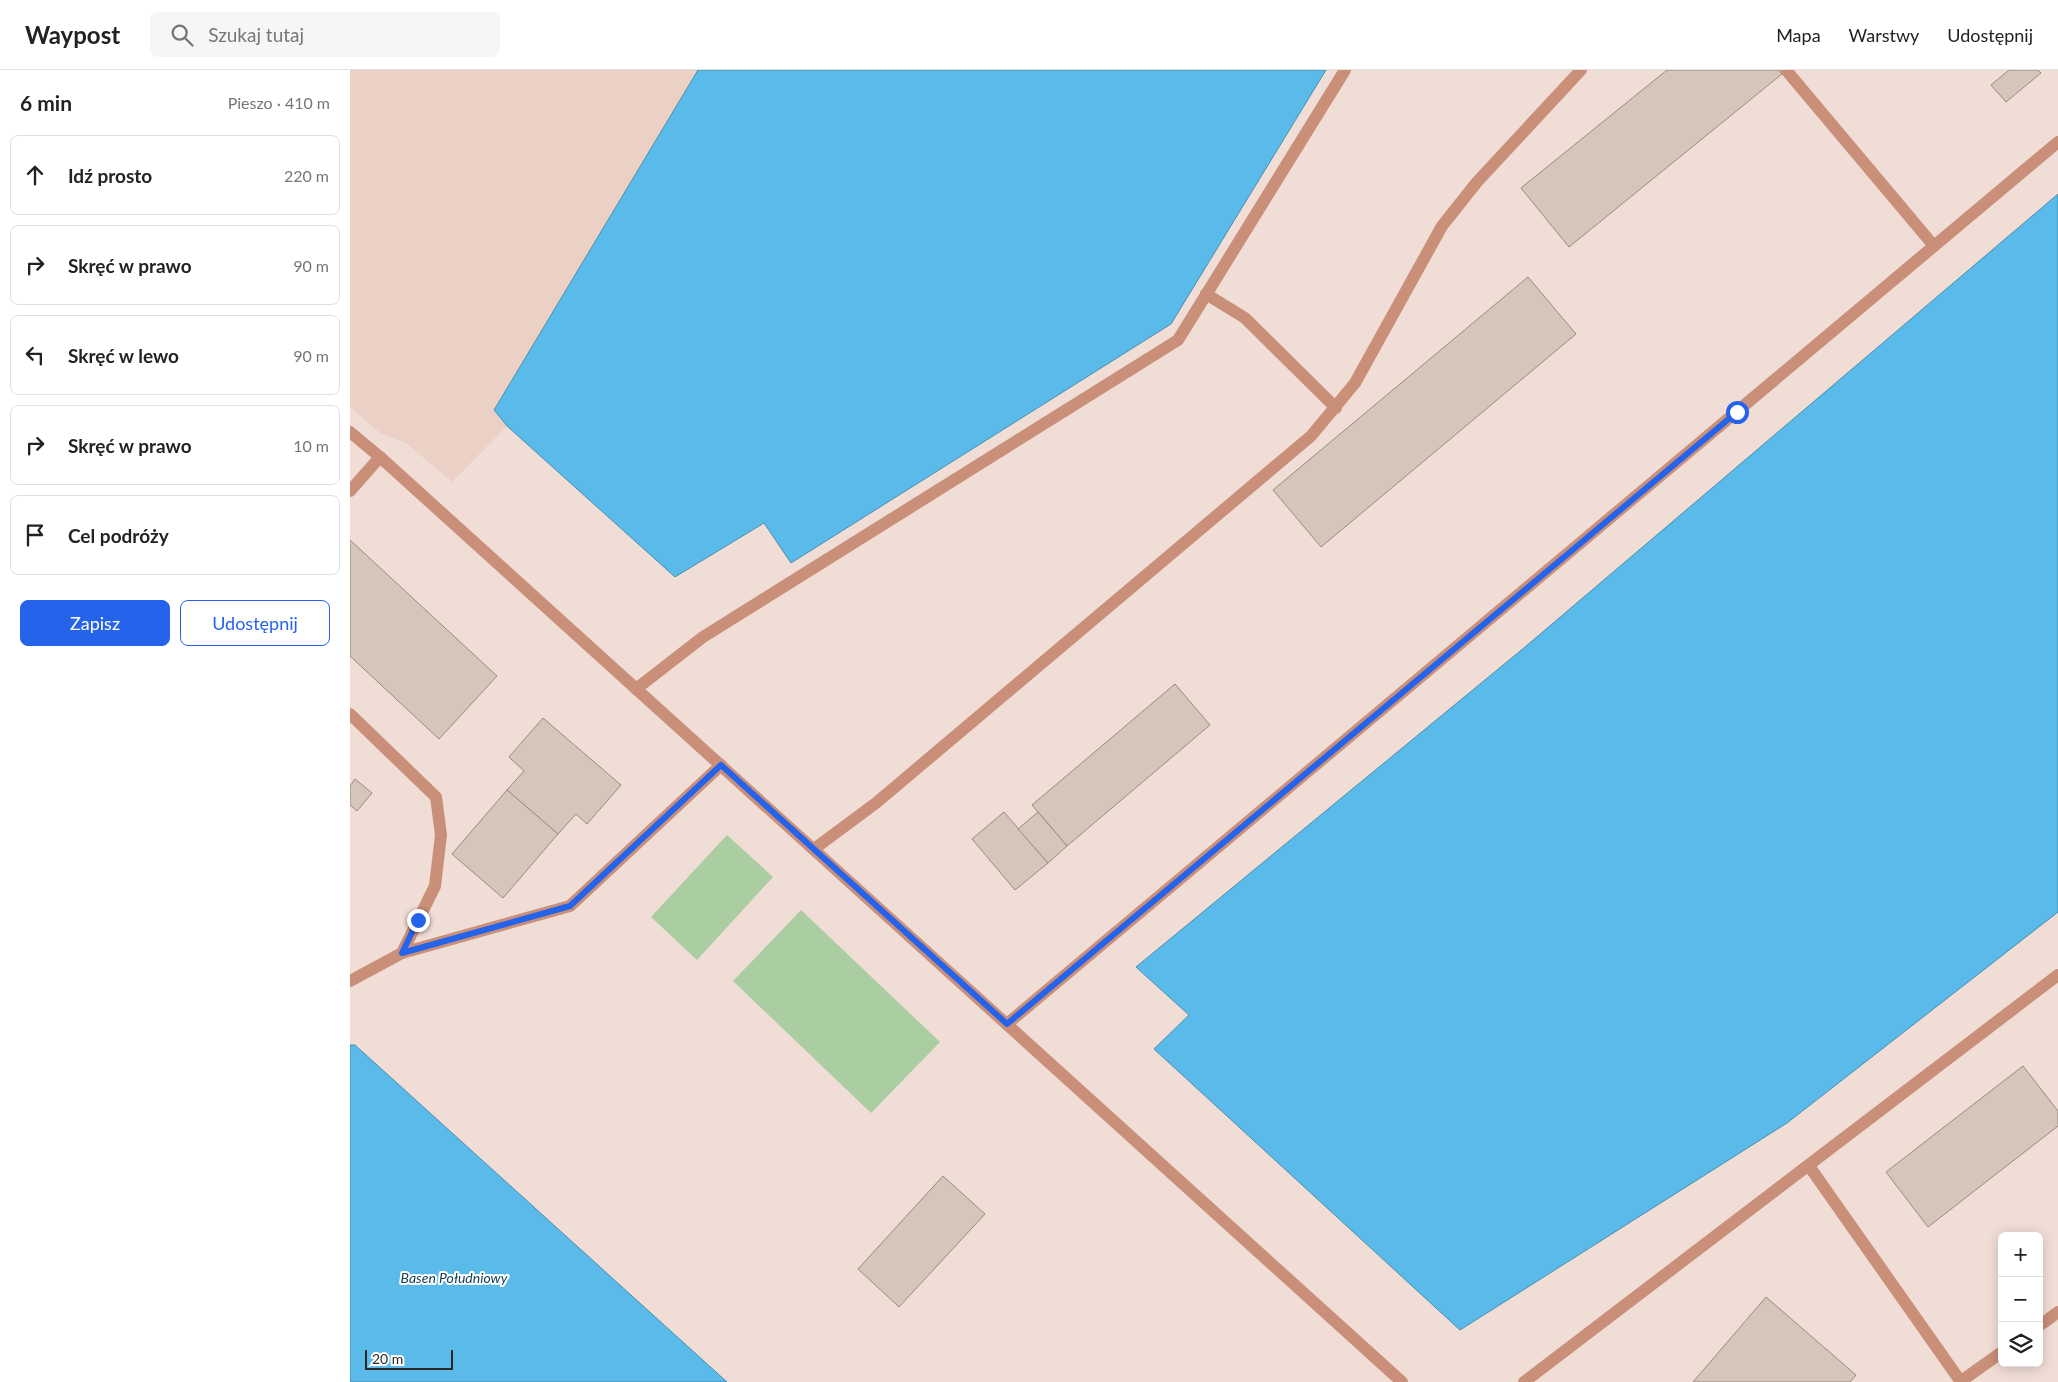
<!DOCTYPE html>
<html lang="pl">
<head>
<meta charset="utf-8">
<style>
	:root { --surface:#fff; --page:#f6f6f6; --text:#222; --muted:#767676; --line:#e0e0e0; --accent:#2563eb }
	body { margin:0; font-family:Lato,sans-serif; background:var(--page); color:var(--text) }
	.controls { position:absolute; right:15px; bottom:15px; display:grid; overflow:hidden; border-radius:8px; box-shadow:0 2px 12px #0003 }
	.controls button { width:45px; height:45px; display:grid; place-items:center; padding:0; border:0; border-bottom:1px solid var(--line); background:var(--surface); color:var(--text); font:25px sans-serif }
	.scale { position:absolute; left:15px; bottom:12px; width:88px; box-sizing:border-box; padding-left:5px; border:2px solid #2f2825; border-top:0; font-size:14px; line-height:18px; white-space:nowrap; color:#2f2825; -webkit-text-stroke:4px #fff; paint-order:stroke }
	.stop { position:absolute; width:15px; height:15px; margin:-11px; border:4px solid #2563eb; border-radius:50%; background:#fff }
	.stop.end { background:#2563eb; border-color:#fff; box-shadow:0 1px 5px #0008 }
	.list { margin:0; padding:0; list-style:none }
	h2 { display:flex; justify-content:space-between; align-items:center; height:65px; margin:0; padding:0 20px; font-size:21px }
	h2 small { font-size:16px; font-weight:400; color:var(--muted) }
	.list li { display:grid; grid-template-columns:32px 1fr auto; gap:15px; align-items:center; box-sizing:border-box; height:80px; margin:0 10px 10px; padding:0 10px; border:1px solid var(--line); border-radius:8px }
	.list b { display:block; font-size:19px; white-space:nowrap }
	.list em { font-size:16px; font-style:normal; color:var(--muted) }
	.actions { display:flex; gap:10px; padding:15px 20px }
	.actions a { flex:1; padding:11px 0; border:1px solid var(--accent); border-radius:8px; text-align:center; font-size:18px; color:var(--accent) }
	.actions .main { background:var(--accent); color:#fff }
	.icon { flex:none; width:28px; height:28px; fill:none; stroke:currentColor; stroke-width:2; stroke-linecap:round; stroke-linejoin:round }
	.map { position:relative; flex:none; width:1708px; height:1312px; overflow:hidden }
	header { display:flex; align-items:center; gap:30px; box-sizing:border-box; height:70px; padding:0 25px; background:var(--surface); border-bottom:1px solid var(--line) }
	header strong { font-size:24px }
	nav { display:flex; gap:28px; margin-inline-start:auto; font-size:18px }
	.search { width:350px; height:45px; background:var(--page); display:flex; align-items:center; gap:12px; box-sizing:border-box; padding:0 18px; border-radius:8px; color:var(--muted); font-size:19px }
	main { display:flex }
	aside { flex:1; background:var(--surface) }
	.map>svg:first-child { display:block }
	.built { fill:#ebd0c6 }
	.green { fill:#aacda2 }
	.water { fill:#5abae9; stroke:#4d8eae }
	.building { fill:#d5c6ba; stroke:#998a7f }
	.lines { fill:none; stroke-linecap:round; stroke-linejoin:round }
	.service { stroke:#c98f79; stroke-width:12 }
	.route { stroke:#2563eb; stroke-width:6 }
	.labels { text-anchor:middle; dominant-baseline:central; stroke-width:4; stroke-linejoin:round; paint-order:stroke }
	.water-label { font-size:14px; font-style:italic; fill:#174054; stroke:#fff }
</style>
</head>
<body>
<header>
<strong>Waypost</strong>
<div class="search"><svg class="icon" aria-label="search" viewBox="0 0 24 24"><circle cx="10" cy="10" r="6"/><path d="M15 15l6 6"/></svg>Szukaj tutaj</div>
<nav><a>Mapa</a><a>Warstwy</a><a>Udostępnij</a></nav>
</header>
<main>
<aside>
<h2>6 min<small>Pieszo · 410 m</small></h2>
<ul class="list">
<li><svg class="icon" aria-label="ahead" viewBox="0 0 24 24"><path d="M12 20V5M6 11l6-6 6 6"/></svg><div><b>Idź prosto</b></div><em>220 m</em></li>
<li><svg class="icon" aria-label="right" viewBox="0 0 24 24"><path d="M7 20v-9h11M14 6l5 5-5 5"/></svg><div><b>Skręć w prawo</b></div><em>90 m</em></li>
<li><svg class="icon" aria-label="left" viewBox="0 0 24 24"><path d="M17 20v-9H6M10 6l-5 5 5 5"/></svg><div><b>Skręć w lewo</b></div><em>90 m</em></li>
<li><svg class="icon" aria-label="right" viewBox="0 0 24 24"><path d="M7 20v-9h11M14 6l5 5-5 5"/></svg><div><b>Skręć w prawo</b></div><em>10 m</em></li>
<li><svg class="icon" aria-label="arrive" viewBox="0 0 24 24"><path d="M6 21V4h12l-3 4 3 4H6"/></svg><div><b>Cel podróży</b></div></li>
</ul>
<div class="actions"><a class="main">Zapisz</a><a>Udostępnij</a></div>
</aside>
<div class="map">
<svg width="1708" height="1312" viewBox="0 0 1708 1312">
	<rect width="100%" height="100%" fill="#f0ddd6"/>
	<path class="built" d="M0 0H348L143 341 157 356 102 412 56 373 30 363 0 337Z"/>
	<g class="green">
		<path d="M377 765 423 807 347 890 301 847Z"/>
		<path d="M451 840 590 972 521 1043 383 911Z"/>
	</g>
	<g class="water">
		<path d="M348 0H976L821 254 441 493 414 453 325 507 157 356 144 340Z"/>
		<path d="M1708 124V842L1437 1053 1110 1260 804 979 839 945 786 897 1175 577Z"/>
		<path d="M0 975H5L377 1312H0Z"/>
	</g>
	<g class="building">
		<path d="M1317 0H1428L1432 4 1219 177 1171 118Z"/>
		<path d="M1659 0H1688L1691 3 1656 32 1641 15Z"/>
		<path d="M1178 207 1226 264 971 477 923 420Z"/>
		<path d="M0 470 147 606 89 669 0 586Z"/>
		<path d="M825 614 860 655 717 776 682 735Z"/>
		<path d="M193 648 271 715 237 754 226 744 208 764 157 720 174 701 159 687Z"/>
		<path d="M5 709 22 723 7 741 0 735V716Z"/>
		<path d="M157 720 208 764 153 828 102 784Z"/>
		<path d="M654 742 698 793 665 820 622 769Z"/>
		<path d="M688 742 717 776 698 793 668 759Z"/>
		<path d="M1673 996 1708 1041V1056L1578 1157 1536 1102Z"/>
		<path d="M593 1106 635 1144 549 1237 508 1199Z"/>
		<path d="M1416 1227 1506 1305 1500 1312H1343Z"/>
	</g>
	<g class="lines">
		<g class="service">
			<path d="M1436 0 1584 176"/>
			<path d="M856 224 895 248 986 338"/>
			<path d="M0 362 30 387 1052 1312"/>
			<path d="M0 421 30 387"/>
			<path d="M286 619 353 567 828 270 995 0"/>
			<path d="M0 644 86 727 91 765 85 816 52 883"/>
			<path d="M464 779 526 733 961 366 1005 313 1092 156 1127 112 1231 0"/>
			<path d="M0 911 52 883 220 836 371 695"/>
			<path d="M657 954 1708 72"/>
			<path d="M1459 1096 1611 1312"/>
			<path d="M1689 1256 1708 1242"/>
			<path d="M1174 1312 1708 905"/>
			<path d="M1610 1312 1652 1282"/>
		</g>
	</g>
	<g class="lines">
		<path class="route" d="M68 850 52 883 220 836 371 695 657 954 1387 342"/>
	</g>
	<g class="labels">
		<g class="water-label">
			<text x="104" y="1207">Basen Południowy</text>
		</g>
	</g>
</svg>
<div class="controls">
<button>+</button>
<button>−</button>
<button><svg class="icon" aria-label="layers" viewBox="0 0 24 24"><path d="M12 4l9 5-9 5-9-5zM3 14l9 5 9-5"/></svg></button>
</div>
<div class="scale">20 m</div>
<div class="stop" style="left:1387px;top:342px"></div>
<div class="stop end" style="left:68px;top:850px"></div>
</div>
</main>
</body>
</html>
